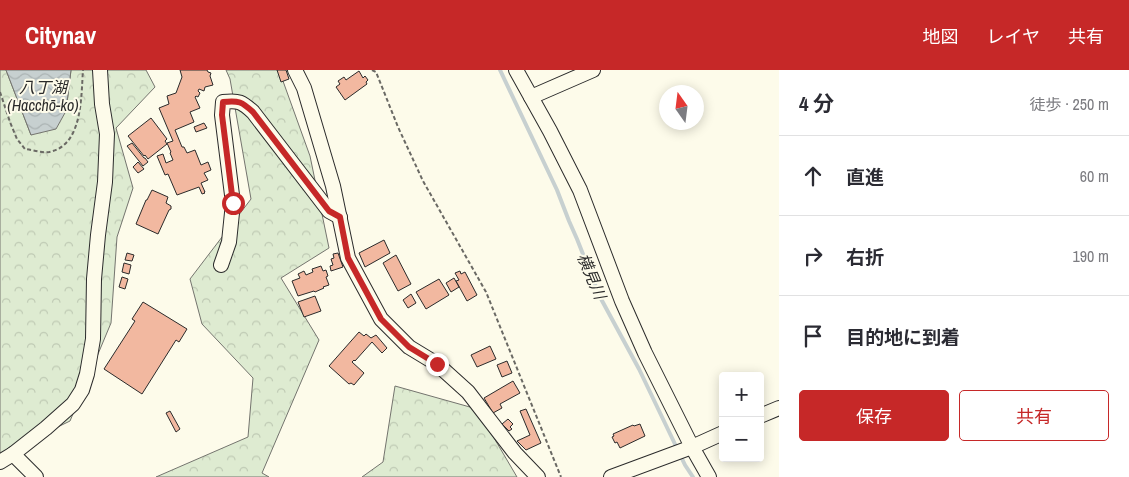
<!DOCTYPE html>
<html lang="ja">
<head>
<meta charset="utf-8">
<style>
	:root { --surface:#fff; --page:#f7f7f7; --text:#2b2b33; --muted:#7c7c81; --line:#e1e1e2; --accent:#c62828 }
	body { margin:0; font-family:"Archivo Narrow","Noto Sans JP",sans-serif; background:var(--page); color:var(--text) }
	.controls { position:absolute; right:15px; bottom:15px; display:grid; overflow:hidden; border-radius:5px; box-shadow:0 2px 12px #0003 }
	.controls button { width:45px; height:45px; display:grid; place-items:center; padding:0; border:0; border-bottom:1px solid var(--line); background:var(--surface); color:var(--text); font:25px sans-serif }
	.compass { position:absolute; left:659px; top:15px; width:45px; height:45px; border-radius:50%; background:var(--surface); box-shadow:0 2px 12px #0003; rotate:346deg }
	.stop { position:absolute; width:15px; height:15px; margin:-11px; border:4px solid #c62828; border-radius:50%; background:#fff }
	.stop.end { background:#c62828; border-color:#fff; box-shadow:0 1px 5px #0008 }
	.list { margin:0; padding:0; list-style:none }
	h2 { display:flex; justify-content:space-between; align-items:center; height:65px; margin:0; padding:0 20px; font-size:21px }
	h2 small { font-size:16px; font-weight:400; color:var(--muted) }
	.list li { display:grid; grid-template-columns:32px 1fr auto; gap:15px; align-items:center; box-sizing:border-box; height:80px; padding:0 20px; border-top:1px solid var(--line) }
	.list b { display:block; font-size:19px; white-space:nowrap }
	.list em { font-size:16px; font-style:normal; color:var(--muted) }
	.actions { display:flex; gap:10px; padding:15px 20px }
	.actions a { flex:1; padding:11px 0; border:1px solid var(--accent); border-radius:5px; text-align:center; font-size:18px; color:var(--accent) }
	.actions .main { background:var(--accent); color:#fff }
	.icon { flex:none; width:28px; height:28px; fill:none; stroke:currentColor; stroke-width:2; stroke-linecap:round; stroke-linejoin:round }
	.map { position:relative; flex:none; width:779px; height:407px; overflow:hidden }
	header { display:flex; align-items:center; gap:30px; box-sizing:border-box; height:70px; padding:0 25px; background:var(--accent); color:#fff }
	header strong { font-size:24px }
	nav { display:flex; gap:28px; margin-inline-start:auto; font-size:18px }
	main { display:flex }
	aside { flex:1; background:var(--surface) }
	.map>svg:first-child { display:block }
	.forest { fill:url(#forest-crowns); stroke:#74746e }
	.water { fill:url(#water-waves); stroke:#74746e }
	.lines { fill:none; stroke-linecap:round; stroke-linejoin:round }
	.stream { stroke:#c7d0d0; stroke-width:4 }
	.building { fill:#f2b8a0; stroke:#2b2b2b }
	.minor-casing { stroke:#2b2b2b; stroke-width:16 }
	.path { stroke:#6a6964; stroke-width:2; stroke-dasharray:4 2.5; stroke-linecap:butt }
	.minor { stroke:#fdfbea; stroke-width:14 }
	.route { stroke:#c62828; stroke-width:6 }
	.labels { text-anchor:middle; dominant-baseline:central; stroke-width:4; stroke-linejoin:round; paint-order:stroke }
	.water-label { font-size:16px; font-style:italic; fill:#2b2b2b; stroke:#fdfbea }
</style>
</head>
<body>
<header>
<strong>Citynav</strong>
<nav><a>地図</a><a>レイヤ</a><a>共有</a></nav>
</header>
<main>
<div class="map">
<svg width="779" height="407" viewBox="0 0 779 407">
	<defs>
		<pattern id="forest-crowns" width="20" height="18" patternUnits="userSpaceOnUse" patternTransform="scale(1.25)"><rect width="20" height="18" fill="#deebd1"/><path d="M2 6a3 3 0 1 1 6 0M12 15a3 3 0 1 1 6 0" fill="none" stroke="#bfcab4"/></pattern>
		<pattern id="water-waves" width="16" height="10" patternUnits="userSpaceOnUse" patternTransform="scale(1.25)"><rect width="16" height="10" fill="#c7d0d0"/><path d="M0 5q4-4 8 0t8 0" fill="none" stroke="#abb3b3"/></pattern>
	</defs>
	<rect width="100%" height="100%" fill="#fdfbea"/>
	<g class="forest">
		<path d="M0 0H6L31 65 66 41 71 0H146L155 17 116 58 133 118 117 167 111 253 70 351 0 385Z"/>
		<path d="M226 0H279L310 86 329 178 281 208 319 270 262 403 269 407H156L248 367 253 308 202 254 190 209 251 129 230 9Z"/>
		<path d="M395 316 477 339 517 407H362L383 392Z"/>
	</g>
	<path class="water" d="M6 0H71L66 41 56 59 31 65Z"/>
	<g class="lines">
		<path class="stream" d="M500 0 557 120 569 151 577 169 600 227 639 299 685 395 693 407"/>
	</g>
	<g class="building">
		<path d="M180 0H207L208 2 211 3 210 6 213 15 205 17 204 21 199 19 198 21 200 23 198 27 196 26 195 27 200 38 190 42 194 52 175 60 182 77H184L187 83 195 80 201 95 208 92 211 100 204 103 208 110 201 113 205 122H204L205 123 202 124 199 117 177 125 168 104 165 105 157 86 163 84 166 93 173 90 170 83 171 82 167 73 173 71 159 38 169 34 167 26 176 23 182 7Z"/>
		<path d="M277 0H286L289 9 281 12Z"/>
		<path d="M359 1 363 8 365 6 368 10 366 12 367 14 345 30 336 17 340 14 338 11 344 7 346 10Z"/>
		<path d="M151 48 167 69 165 71 167 74 148 89 145 85 144 86 128 66Z"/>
		<path d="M204 53 207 58 196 62 194 57Z"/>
		<path d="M132 73 144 88H145L148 92 143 96 127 76Z"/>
		<path d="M138 92 144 99 138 103 133 97Z"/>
		<path d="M152 120 168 127 166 133 171 136V139L169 140 158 164 136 154 146 130H147Z"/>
		<path d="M384 170 390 183 365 197 359 183Z"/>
		<path d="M127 183 134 185 132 191 125 190Z"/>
		<path d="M338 183 343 197 331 201 330 196 333 195 331 189 334 188 333 184Z"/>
		<path d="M396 185 411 214 398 221 383 193Z"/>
		<path d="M124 193 131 195 129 204 122 202Z"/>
		<path d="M321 196 323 201 326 200 328 206 326 207 329 215 323 217 324 218 315 222 314 221 298 226 292 211 300 208 298 204 304 201 306 205 313 202 312 199Z"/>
		<path d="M460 201 461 204 465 202 477 225 467 231 456 211 459 210 455 203Z"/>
		<path d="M122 207 128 209 125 219 119 217Z"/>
		<path d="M454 208 459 217 451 222 446 213Z"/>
		<path d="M439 209 449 225 426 239 416 222Z"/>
		<path d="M411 224 416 233 408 238 403 230Z"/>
		<path d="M315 226 321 241 304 247 298 232Z"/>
		<path d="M143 232 187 259 179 272 176 270 142 324 104 299 135 251 132 249Z"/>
		<path d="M359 262 364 266 366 264 371 268 376 265 387 278 382 283 372 272 355 291 354 290 352 292 364 303 354 315 351 313 349 314 329 296Z"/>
		<path d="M490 276 496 289 477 297 471 285Z"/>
		<path d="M507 291 512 303 502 307 497 295Z"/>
		<path d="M513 311 520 323 500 334 502 338 493 343 484 328Z"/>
		<path d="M526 339 541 373 526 380 517 371 530 365 520 341Z"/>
		<path d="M170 341 180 359 176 362 166 343Z"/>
		<path d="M508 349 513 354 510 357 512 359 509 361 502 354Z"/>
		<path d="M640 354 645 366 620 378 617 372 615 373 612 367 614 366 613 364 633 355 634 356Z"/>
	</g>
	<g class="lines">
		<g class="minor-casing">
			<g id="minor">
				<path d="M295 0 304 18 333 116 348 188 381 249 409 277 437 294 468 322 515 383 538 407"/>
				<path d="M516 0 550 61 580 120 622 231 645 283 692 377 709 407"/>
				<path d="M531 27 593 0"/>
				<path d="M221 195 229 172 233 133 222 45 223 32C239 30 242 32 253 42L329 141 340 147"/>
				<path d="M760 346 779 338"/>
				<path d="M13 384 36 407"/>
				<path d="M0 392 13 384 46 358 73 334 82 320 87 304 93 269 94 209 98 165 105 112 107 64 102 34 100 0"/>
				<path d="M611 407 692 377 723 363"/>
			</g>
		</g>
		<g class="path">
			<path d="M372 0 376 2 398 57 423 111 486 222 561 407"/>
			<path d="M0 22 10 52 17 69 25 79C33 80 42 83 49 82 83 76 81 26 83 0"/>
		</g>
		<use href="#minor" class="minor"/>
	</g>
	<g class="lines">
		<path class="route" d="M233 133 222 45 223 32C239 30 242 32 253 42L329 141 340 147 348 188 381 249 409 277 437 294"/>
	</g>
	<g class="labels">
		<g class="water-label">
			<text x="43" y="17">八丁湖<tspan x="43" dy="18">(Hacchō-ko)</tspan></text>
			<text transform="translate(592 206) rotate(67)">横見川</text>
		</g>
	</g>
</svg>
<div class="controls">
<button>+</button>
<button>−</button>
</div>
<svg class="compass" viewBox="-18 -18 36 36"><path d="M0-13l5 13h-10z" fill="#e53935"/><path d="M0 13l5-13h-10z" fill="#7c7c81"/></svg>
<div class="stop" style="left:233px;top:133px"></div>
<div class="stop end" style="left:437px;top:294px"></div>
</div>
<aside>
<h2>4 分<small>徒歩 · 250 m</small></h2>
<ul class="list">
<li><svg class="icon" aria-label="ahead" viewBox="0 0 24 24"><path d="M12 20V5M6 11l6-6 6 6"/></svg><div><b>直進</b></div><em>60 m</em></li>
<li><svg class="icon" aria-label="right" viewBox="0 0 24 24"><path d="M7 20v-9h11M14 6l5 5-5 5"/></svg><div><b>右折</b></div><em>190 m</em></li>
<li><svg class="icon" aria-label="arrive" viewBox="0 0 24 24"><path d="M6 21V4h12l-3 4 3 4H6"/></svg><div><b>目的地に到着</b></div></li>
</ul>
<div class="actions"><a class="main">保存</a><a>共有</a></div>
</aside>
</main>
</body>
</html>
